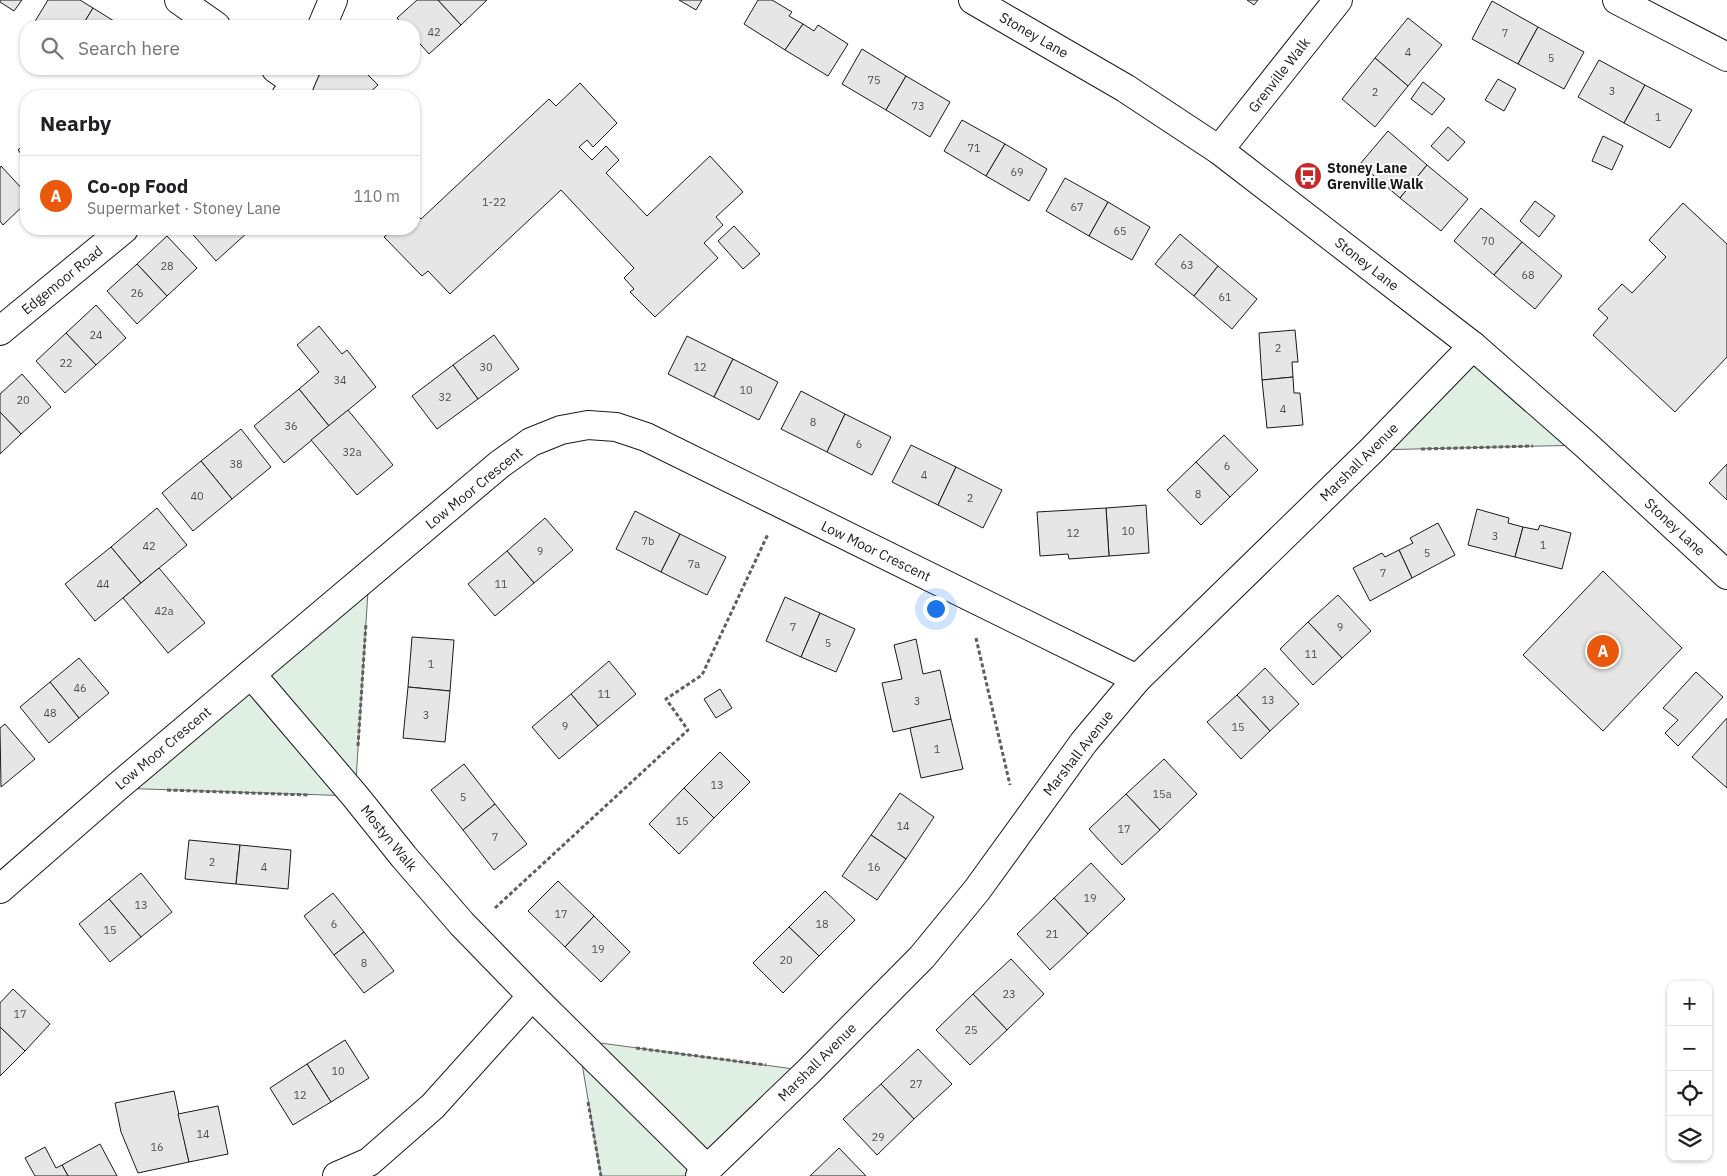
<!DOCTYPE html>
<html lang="en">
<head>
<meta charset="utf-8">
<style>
	:root { --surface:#fff; --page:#f6f6f6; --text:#202124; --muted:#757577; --line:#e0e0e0; --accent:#ea580c }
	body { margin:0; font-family:"IBM Plex Sans",sans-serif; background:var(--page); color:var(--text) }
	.controls { position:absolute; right:15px; bottom:15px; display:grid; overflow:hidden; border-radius:10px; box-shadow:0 1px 4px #0004 }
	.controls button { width:45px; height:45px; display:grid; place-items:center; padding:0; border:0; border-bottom:1px solid var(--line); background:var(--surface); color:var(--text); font:25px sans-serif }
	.you { position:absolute; left:935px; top:608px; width:18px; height:18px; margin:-12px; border:4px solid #fff; border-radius:50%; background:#1a73e8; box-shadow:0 0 0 8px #1a73e833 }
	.badge { display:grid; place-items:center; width:32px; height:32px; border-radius:50%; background:var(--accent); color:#fff; font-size:16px; font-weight:700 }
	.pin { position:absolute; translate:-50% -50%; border:2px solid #fff; box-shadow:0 1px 5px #0006 }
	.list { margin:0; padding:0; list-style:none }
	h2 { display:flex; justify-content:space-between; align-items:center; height:65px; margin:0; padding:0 20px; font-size:21px }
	h2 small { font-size:16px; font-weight:400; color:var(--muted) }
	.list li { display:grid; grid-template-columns:32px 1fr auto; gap:15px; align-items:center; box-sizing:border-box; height:80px; padding:0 20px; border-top:1px solid var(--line) }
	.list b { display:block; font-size:19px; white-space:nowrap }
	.list p { margin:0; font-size:16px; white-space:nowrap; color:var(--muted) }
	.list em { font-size:16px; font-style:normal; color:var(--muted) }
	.icon { flex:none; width:28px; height:28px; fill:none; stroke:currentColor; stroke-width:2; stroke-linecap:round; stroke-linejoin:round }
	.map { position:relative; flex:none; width:1727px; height:1176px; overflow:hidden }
	.search { position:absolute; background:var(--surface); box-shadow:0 1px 4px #0004; left:20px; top:20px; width:400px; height:55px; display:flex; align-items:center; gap:12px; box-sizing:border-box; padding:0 18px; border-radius:20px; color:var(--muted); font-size:19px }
	.panel { position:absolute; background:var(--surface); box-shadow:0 1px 4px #0004; left:20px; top:90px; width:400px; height:145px; border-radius:20px }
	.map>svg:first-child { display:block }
	.green { fill:#e0efe3; stroke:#6a6a6a }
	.building { fill:#e6e6e6; stroke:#1a1a1a }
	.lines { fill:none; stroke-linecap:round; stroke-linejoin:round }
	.minor-casing { stroke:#1a1a1a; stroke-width:30 }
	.path { stroke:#5f5f5f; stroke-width:3; stroke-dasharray:4 2.5; stroke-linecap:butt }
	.minor { stroke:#fff; stroke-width:28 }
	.labels { text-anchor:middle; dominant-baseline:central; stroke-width:4; stroke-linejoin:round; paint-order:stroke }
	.number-label { font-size:11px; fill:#4d4d4d }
	.street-label { font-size:14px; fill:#1a1a1a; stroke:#fff }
	.poi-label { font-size:14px; font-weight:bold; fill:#1a1a1a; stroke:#fff; text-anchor:start }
</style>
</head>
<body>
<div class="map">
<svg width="1727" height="1176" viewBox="0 0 1727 1176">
	<rect width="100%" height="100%" fill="#fff"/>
	<g class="green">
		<path d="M1473 346 1586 445 1372 450Z"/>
		<path d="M369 575 355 796 116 788Z"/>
		<path d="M578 1040 809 1071 700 1176H601Z"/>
	</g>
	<g class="building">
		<path d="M0 0H22L14 11 0 2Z"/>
		<path d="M48 0H80L93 8 82 26H40L34 23Z"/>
		<path d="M417 0H438L461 25 429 54 414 37V26H404L397 18Z"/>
		<path d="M438 0H487L461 25Z"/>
		<path d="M679 0H702L696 10Z"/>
		<path d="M758 0H772L792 12 789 16 803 24 785 50 744 24Z"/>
		<path d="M1247 0H1258L1254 5Z"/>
		<path d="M1492 1 1538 27 1518 64 1472 39Z"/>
		<path d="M93 8 122 26H82Z"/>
		<path d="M1408 18 1442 45 1408 86 1375 58Z"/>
		<path d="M803 24 814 31 818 25 848 44 828 76 785 50Z"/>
		<path d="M1538 27 1584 52 1564 89 1518 64Z"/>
		<path d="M862 49 906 76 886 110 842 84Z"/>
		<path d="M1375 58 1408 86 1375 127 1342 99Z"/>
		<path d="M1599 60 1645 85 1624 123 1578 97Z"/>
		<path d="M326 69H362L378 85 366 96H297Z"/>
		<path d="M906 76 950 102 930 137 886 110Z"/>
		<path d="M1498 79 1516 89 1504 111 1485 100Z"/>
		<path d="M1423 82 1445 99 1432 115 1411 99Z"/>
		<path d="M580 83 617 123 593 147 587 140 579 147 592 160 606 146 619 160 606 173 647 216 710 156 743 192 716 217 723 225 704 243 718 258 655 317 630 292 634 289 624 278 634 268 561 190 450 294 428 271 422 276 384 237 393 229H414V212L421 219 549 99 556 106Z"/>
		<path d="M1645 85 1692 110 1670 148 1624 123Z"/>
		<path d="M962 120 1005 144 986 176 944 151Z"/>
		<path d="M1448 127 1465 142 1448 161 1431 146Z"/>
		<path d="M1388 131 1427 165 1400 198 1360 164Z"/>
		<path d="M1603 136 1623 146 1612 170 1592 161Z"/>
		<path d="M26 142V160L18 150Z"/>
		<path d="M1005 144 1047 169 1029 201 986 176Z"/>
		<path d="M1427 165 1468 199 1441 231 1400 198Z"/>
		<path d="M1 166 26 193V203L3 225 0 221V168Z"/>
		<path d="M1065 178 1108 202 1089 236 1046 211Z"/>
		<path d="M1535 201 1555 216 1539 237 1520 221Z"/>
		<path d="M1108 202 1150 227 1132 260 1089 236Z"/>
		<path d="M1683 203 1727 244V357L1675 412 1593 335 1608 318 1598 309 1622 284 1632 293 1666 257 1649 240Z"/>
		<path d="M1481 208 1522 242 1494 275 1454 241Z"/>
		<path d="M734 226 760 254 743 269 718 241Z"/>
		<path d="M188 229H245L248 232 216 261Z"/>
		<path d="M1180 234 1218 266 1194 296 1155 264Z"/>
		<path d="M167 236 197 268 167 296 137 264Z"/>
		<path d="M1522 242 1562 276 1535 309 1494 275Z"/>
		<path d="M137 264 167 296 137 324 107 291Z"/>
		<path d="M1218 266 1257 299 1232 329 1194 296Z"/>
		<path d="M96 305 126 338 96 365 66 333Z"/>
		<path d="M319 326 342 354 347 350 376 387 329 426 299 389 319 372 297 345Z"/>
		<path d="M1295 330 1298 362H1292L1293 377 1262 380 1259 333Z"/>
		<path d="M66 333 96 365 65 393 36 361Z"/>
		<path d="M494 335 519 369 478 399 453 365Z"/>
		<path d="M687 336 733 359 714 397 668 374Z"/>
		<path d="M733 359 778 382 759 420 714 397Z"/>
		<path d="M453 365 478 399 437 429 412 396Z"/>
		<path d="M22 374 51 407 21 434 0 412V394Z"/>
		<path d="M1293 377 1294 393H1300L1303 425 1267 428 1262 380Z"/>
		<path d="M299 389 329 426 284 463 254 426Z"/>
		<path d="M801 391 845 414 827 452 781 429Z"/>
		<path d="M348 410 393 465 357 495 311 440Z"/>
		<path d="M0 412 21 434 0 454Z"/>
		<path d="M845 414 891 437 872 475 827 452Z"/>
		<path d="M241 429 271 467 232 499 201 461Z"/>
		<path d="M1224 435 1258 470 1230 497 1196 462Z"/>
		<path d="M911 445 956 467 938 505 892 482Z"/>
		<path d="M201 461 232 499 193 531 162 493Z"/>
		<path d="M1196 462 1230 497 1201 525 1167 490Z"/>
		<path d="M1727 464V500L1709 483Z"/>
		<path d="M956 467 1002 490 983 528 938 505Z"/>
		<path d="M1146 505 1149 553 1109 556 1106 508Z"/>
		<path d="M157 508 187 545 141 583 111 547Z"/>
		<path d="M1106 508 1109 556 1069 559 1068 554 1040 556 1037 512Z"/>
		<path d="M1477 509 1509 518 1508 523 1523 527 1515 557 1468 545Z"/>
		<path d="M635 511 680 534 661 572 616 549Z"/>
		<path d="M545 518 573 550 534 583 507 551Z"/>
		<path d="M1438 523 1455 555 1412 578 1399 550 1413 543 1410 538Z"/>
		<path d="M1540 525 1571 533 1562 569 1515 557 1523 527 1538 530Z"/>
		<path d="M680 534 726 557 707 595 661 572Z"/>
		<path d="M111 547 141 583 95 621 65 584Z"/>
		<path d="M1399 550 1412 578 1370 601 1353 568 1382 553 1385 557Z"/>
		<path d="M507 551 534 583 495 616 468 584Z"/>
		<path d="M159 568 205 623 168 653 123 598Z"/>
		<path d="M1603 571 1682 648 1603 731 1523 655Z"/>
		<path d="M1338 595 1371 631 1342 658 1308 622Z"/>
		<path d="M785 597 820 613 801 657 766 641Z"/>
		<path d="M820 613 855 629 836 672 801 657Z"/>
		<path d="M1308 622 1342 658 1313 685 1280 649Z"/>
		<path d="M412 637 454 640 450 691 408 687Z"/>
		<path d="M916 639 923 674 940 670 951 719 893 732 882 683 902 679 894 645Z"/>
		<path d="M79 658 109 693 79 718 50 682Z"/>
		<path d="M609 661 636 694 598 726 571 694Z"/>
		<path d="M1265 668 1299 704 1270 731 1237 695Z"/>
		<path d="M1696 672 1723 697 1678 746 1665 733 1678 720 1663 708Z"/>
		<path d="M50 682 79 718 49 743 20 707Z"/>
		<path d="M408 687 450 691 445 742 403 738Z"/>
		<path d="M720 689 732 708 716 718 704 699Z"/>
		<path d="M571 694 598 726 559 759 532 727Z"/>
		<path d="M1237 695 1270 731 1241 759 1207 722Z"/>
		<path d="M1727 718V788L1692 757Z"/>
		<path d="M951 719 963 769 921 778 910 728Z"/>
		<path d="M5 724 35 759 1 787 0 728Z"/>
		<path d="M720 752 750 782 714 818 684 788Z"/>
		<path d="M1164 759 1197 794 1160 830 1126 794Z"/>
		<path d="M464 764 495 804 463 830 431 790Z"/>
		<path d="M684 788 714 818 679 854 649 824Z"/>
		<path d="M900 793 934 817 906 859 871 835Z"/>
		<path d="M1126 794 1160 830 1122 865 1089 829Z"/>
		<path d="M495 804 527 844 494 870 463 830Z"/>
		<path d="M871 835 906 859 877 900 842 876Z"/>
		<path d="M189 840 240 845 236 884 185 879Z"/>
		<path d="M240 845 291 850 288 889 236 884Z"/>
		<path d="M1091 863 1125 899 1088 934 1054 898Z"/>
		<path d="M141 873 172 912 141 937 109 899Z"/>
		<path d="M558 881 594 916 565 947 528 911Z"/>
		<path d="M825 891 855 920 819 956 789 927Z"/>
		<path d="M333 893 364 932 334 955 304 916Z"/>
		<path d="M1054 898 1088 934 1050 970 1017 934Z"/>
		<path d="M109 899 141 937 110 962 79 924Z"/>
		<path d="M594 916 630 952 601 982 565 947Z"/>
		<path d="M789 927 819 956 783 993 753 963Z"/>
		<path d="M364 932 394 971 364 993 334 955Z"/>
		<path d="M1011 959 1044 994 1007 1030 973 994Z"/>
		<path d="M13 989 50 1024 25 1051 0 1027V1003Z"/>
		<path d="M973 994 1007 1030 970 1065 936 1030Z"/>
		<path d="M0 1027 25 1051 0 1076Z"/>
		<path d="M345 1040 369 1078 331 1102 307 1064Z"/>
		<path d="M918 1049 952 1084 914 1119 881 1084Z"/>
		<path d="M307 1064 331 1102 293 1125 270 1088Z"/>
		<path d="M881 1084 914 1119 877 1155 843 1119Z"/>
		<path d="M174 1091 189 1162 138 1173 121 1132 115 1103Z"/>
		<path d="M218 1106 228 1154 189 1162 178 1114Z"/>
		<path d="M100 1144 117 1176H68L62 1165Z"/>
		<path d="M45 1147 56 1168 62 1165 68 1176H35L25 1158Z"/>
		<path d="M839 1148 866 1176H810Z"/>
	</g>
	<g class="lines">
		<g class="minor-casing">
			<g id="minor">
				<path d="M179 0 216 26"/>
				<path d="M973 0 1125 88 1219 150 1473 346 1586 445 1727 575"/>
				<path d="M1617 0 1727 57"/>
				<path d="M322 26 333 0"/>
				<path d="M276 69 299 85"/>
				<path d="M286 96 299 85 306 69"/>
				<path d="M1219 150 1338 0"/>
				<path d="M0 331 124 229"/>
				<path d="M251 674 355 796 404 857 462 924 532 996 707 1169"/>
				<path d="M0 889 116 788 500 464 531 442 561 430 588 425 616 427 646 437 1137 679"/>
				<path d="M337 1176 369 1162 433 1106 532 996"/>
				<path d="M700 1176 809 1071 922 957 977 890 1084 742 1137 679 1372 450 1473 346"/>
			</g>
		</g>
		<g class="path">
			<path d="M1421 449 1533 446"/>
			<path d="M976 638 1010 785"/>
			<path d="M358 746 366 623"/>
			<path d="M167 790 308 795"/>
			<path d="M495 908 688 730 666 699 702 675 768 534"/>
			<path d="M636 1048 766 1065"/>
			<path d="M588 1102 601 1176"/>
		</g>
		<use href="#minor" class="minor"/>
	</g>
	<defs>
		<g id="bus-disc" transform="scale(1.4375)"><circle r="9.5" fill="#c62828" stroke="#fff"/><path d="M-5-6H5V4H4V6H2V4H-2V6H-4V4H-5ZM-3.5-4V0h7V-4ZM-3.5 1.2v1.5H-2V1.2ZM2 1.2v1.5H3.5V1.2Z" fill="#fff"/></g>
	</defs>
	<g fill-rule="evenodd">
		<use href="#bus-disc" x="1308" y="176"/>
	</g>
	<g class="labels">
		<g class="number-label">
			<text x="434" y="32">42</text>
			<text x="1505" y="33">7</text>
			<text x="1408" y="52">4</text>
			<text x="1551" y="58">5</text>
			<text x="874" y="80">75</text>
			<text x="1612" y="91">3</text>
			<text x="1375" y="92">2</text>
			<text x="918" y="106">73</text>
			<text x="1658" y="117">1</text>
			<text x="974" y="148">71</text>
			<text x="1017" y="172">69</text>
			<text x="494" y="202">1-22</text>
			<text x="1077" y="207">67</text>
			<text x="1120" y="231">65</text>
			<text x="1488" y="241">70</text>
			<text x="1187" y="265">63</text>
			<text x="167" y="266">28</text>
			<text x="1528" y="275">68</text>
			<text x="137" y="293">26</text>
			<text x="1225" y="297">61</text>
			<text x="96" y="335">24</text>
			<text x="1278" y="348">2</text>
			<text x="66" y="363">22</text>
			<text x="486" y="367">30</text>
			<text x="700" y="367">12</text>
			<text x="340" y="380">34</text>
			<text x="746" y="390">10</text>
			<text x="445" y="397">32</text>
			<text x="23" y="400">20</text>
			<text x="1283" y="409">4</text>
			<text x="813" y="422">8</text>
			<text x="291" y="426">36</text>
			<text x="859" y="444">6</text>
			<text x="352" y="452">32a</text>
			<text x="236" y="464">38</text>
			<text x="1227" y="466">6</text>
			<text x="924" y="475">4</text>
			<text x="1198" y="494">8</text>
			<text x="197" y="496">40</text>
			<text x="970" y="498">2</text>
			<text x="1128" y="531">10</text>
			<text x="1073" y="533">12</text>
			<text x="1495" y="536">3</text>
			<text x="648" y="541">7b</text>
			<text x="1543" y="545">1</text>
			<text x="149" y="546">42</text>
			<text x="540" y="551">9</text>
			<text x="1427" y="553">5</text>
			<text x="694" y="564">7a</text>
			<text x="1383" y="573">7</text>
			<text x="103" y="584">44</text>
			<text x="501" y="584">11</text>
			<text x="164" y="611">42a</text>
			<text x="793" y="627">7</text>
			<text x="1340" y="627">9</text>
			<text x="828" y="643">5</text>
			<text x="1311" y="654">11</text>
			<text x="431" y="664">1</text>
			<text x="80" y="688">46</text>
			<text x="604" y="694">11</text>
			<text x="1268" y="700">13</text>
			<text x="917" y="701">3</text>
			<text x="50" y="713">48</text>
			<text x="426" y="715">3</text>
			<text x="565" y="726">9</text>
			<text x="1238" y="727">15</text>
			<text x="937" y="749">1</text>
			<text x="717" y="785">13</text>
			<text x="1162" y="794">15a</text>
			<text x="463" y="797">5</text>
			<text x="682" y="821">15</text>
			<text x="903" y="826">14</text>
			<text x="1124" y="829">17</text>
			<text x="495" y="837">7</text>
			<text x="212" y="862">2</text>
			<text x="264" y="867">4</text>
			<text x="874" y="867">16</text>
			<text x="1090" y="898">19</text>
			<text x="141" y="905">13</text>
			<text x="561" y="914">17</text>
			<text x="334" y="924">6</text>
			<text x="822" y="924">18</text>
			<text x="110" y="930">15</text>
			<text x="1052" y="934">21</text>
			<text x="598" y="949">19</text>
			<text x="786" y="960">20</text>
			<text x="364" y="963">8</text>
			<text x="1009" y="994">23</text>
			<text x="20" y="1014">17</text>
			<text x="971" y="1030">25</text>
			<text x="338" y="1071">10</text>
			<text x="916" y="1084">27</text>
			<text x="300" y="1095">12</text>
			<text x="203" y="1134">14</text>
			<text x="878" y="1137">29</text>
			<text x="157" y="1147">16</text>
		</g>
		<g class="street-label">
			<text transform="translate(1034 35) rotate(30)">Stoney Lane</text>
			<text transform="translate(1279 75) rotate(-52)">Grenville Walk</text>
			<text transform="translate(1367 264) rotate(38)">Stoney Lane</text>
			<text transform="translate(62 280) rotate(-39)">Edgemoor Road</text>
			<text transform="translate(1359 462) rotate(-45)">Marshall Avenue</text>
			<text transform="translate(474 488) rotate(-39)">Low Moor Crescent</text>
			<text transform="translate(1675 527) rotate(43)">Stoney Lane</text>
			<text transform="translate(876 551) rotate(26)">Low Moor Crescent</text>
			<text transform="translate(163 748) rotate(-40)">Low Moor Crescent</text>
			<text transform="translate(1078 753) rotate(-52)">Marshall Avenue</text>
			<text transform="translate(389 838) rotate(51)">Mostyn Walk</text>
			<text transform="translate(817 1062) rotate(-45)">Marshall Avenue</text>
		</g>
		<g class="poi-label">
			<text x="1327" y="168">Stoney Lane<tspan x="1327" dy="16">Grenville Walk</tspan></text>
		</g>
	</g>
</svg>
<div class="controls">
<button>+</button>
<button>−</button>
<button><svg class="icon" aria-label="locate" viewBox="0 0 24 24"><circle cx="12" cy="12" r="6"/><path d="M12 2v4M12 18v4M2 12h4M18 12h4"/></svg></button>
<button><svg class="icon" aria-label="layers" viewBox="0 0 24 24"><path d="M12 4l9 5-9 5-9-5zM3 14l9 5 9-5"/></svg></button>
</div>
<div class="you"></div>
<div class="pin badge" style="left:1603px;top:651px">A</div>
<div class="search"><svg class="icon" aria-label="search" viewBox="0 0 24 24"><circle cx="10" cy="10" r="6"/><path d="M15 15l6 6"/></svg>Search here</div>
<section class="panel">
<h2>Nearby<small></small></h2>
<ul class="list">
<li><span class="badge">A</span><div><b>Co-op Food</b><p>Supermarket · Stoney Lane</p></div><em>110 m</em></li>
</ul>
</section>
</div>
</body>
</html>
